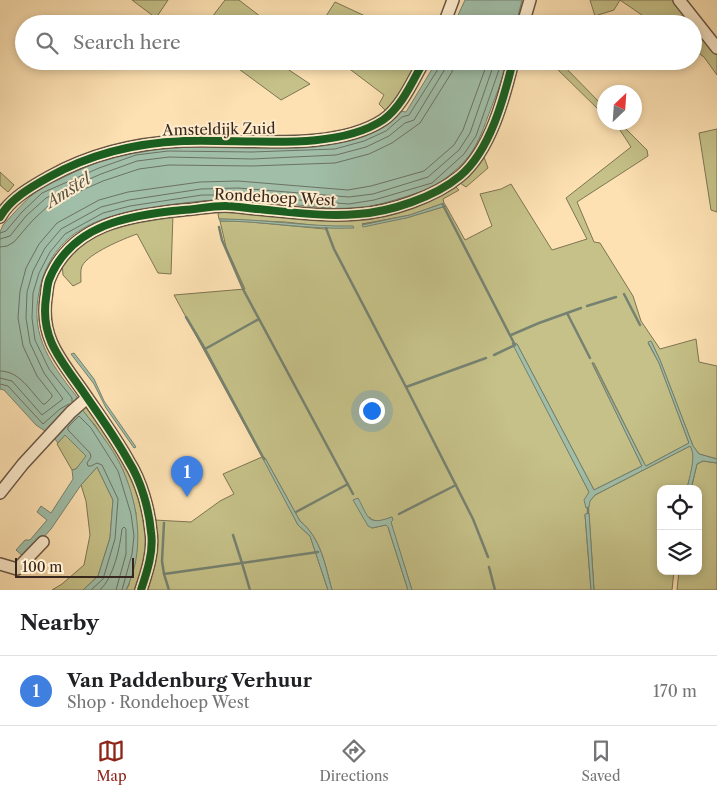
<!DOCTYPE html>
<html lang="en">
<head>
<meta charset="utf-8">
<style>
	:root { --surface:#fff; --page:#f6f6f6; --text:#202124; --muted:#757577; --line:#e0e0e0; --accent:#8f2418 }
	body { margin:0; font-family:"Libre Caslon Text",serif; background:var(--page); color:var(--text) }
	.controls { position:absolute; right:15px; bottom:15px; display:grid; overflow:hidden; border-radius:10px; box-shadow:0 2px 8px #0003 }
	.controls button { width:45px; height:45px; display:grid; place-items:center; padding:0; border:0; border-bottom:1px solid var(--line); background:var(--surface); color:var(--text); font:25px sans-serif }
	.compass { position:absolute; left:597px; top:85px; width:45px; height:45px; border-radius:50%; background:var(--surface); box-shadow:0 2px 8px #0003; rotate:25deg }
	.scale { position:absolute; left:15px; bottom:12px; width:119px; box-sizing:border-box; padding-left:5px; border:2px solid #37271f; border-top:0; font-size:14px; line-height:18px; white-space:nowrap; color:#37271f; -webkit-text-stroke:4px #feeccd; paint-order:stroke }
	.you { position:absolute; left:371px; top:410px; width:18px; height:18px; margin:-12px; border:4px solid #fff; border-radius:50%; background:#1a73e8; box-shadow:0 0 0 8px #1a73e833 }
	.badge { display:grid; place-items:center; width:32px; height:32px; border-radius:50%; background:var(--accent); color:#fff; font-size:16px; font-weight:700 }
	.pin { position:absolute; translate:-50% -41px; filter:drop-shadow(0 1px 2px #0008) }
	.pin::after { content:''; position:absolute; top:26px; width:18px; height:15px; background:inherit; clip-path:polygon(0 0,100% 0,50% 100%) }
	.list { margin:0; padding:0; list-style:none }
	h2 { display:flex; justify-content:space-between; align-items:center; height:65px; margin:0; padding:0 20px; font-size:21px }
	h2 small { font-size:16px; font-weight:400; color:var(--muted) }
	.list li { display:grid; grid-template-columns:32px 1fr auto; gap:15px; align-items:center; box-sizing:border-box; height:70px; padding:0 20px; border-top:1px solid var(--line) }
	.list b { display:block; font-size:19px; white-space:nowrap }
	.list p { margin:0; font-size:16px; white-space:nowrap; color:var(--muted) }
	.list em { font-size:16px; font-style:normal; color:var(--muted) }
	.icon { flex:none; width:28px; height:28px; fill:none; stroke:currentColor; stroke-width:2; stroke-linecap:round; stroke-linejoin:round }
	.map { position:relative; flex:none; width:717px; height:590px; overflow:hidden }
	.search { position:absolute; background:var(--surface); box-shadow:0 2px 8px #0003; left:15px; right:15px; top:15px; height:55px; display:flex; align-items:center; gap:12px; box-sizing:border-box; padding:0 18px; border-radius:28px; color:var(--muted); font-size:19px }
	.sheet { height:135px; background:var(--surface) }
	nav { display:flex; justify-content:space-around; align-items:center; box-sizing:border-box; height:70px; border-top:1px solid var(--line); background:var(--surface); font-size:14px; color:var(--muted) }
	nav a { display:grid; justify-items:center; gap:2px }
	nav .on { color:var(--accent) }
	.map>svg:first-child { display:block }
	.green { fill:#c5c188; stroke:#7e7454 }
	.water { fill:#a0bea8; stroke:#768271 }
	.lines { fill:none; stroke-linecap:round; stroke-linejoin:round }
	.shore { stroke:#6c7264; stroke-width:1 }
	.stream { stroke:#768271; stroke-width:2.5 }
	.minor-casing { stroke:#685644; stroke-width:14 }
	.minor { stroke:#feeccd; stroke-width:11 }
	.cycleway-casing { stroke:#feeccd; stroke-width:11 }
	.cycleway { stroke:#1b5e20; stroke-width:8 }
	.labels { text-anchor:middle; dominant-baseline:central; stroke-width:4; stroke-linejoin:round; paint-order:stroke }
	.street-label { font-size:15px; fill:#37271f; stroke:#feeccd }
	.water-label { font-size:16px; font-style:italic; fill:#565448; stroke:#feeccd }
</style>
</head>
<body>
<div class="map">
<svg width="717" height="590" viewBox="0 0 717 590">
	<rect width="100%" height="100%" fill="#fde1b2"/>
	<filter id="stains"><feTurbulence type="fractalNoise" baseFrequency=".004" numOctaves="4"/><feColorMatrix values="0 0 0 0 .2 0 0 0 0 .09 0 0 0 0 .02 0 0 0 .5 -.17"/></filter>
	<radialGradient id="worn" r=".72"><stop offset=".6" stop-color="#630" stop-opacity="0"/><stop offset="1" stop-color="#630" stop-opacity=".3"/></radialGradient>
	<g class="green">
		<path d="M132 0H168L156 18Z"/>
		<path d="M225 0H239L270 24H221L212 17Z"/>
		<path d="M590 0H620L614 10 595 16Z"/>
		<path d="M620 0H673L693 24H655Z"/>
		<path d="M335 2 378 22 383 24H321Z"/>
		<path d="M693 24 717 55V75L704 57 693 49Z"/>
		<path d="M228 61H292L286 68 310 84 281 100Z"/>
		<path d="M339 61H417L405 86 386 111 379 104 384 95Z"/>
		<path d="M549 61H559L604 107V115Z"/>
		<path d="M613 123H620L647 150 648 156 577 202 594 242 600 243 633 296 641 321 660 349 696 339 699 362 717 366V459L699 454 693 446 660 360 651 341 648 343 659 363 689 443 646 466 645 465 594 363H592L642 466 594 490 517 344 513 343 589 492 590 501 595 495 690 446C698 457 690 476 687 489H661V571H674L672 590H594L589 514 585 515 591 590H412L390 521 392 517C383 520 376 524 369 517L372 528 386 525 388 527 408 590H332C325 565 321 538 300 521L265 458 263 457 298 525 310 536 328 590H142L154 520 191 522 220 501 234 494 223 474 262 457 174 295 245 289 226 247 220 221H240L325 229 331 227 285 222 219 219 218 214 220 211 297 216 419 204 456 187 459 190 443 199 444 203 410 215 362 224 406 218 446 206 465 240 492 226 480 194 501 189 511 184 552 250 587 239 566 198 631 147 618 127Z"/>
		<path d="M717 129V212L711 210 699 133Z"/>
		<path d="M484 157 488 168 466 187 460 183Z"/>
		<path d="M0 172 14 185 8 192 0 185Z"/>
		<path d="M173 214 171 274 158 273 137 234C123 239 89 253 82 266 80 271 81 277 81 282L73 286 63 275 62 263 71 250 111 227Z"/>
		<path d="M87 405 127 462 145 514 147 540 145 562 135 590H126L129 585 136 513 123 470 95 425 81 409Z"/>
		<path d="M65 434 87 456 76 469 72 470 57 444Z"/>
		<path d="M703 461 717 463V590H677L679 571H698V489H691L697 464Z"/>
		<path d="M97 467 113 500 110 538 98 576 83 590H52L62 584 84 565 90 535 86 501 81 485Z"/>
	</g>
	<g class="water">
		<path d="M465 0H522L516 24H454Z"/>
		<path d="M437 61H507C503 79 496 95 490 111 484 127 479 142 469 156 462 165 445 180 435 186 429 191 418 192 411 195 391 201 368 209 348 209 311 208 275 201 238 200 213 199 188 202 163 206 112 214 60 223 42 280 27 331 47 359 77 397V402C92 424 112 445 123 470 139 507 145 552 126 590H83L98 576 110 538 113 500 97 467 81 485 51 529 25 558 16 550 25 540H30L47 520 37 512 41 506 51 513 73 479 72 470 76 469 86 456 65 435 58 443 54 438 63 413 45 431 36 425 4 390 0 389V232L3 225C14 213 25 200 38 190 43 185 51 183 58 180 82 168 110 155 136 150 207 136 350 170 400 111L406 112Z"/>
		<path d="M444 203 446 206 406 218 363 227 362 225 410 215Z"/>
		<path d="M219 219C264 219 308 227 353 226L354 228C309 230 265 221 220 221Z"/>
		<path d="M651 341 660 360 693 446 699 454 717 459V463L703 461 697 464 691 489H687C689 477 697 456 690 446L595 495 590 501 589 507 586 508 584 500 589 492 512 343 517 344 594 490 642 466 592 363H593L645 465 646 466 689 443 659 363 648 342Z"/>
		<path d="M74 353 94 379 104 401 136 447 134 448 106 408 94 384 71 354Z"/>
		<path d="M262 457 265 458 300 521C321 538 325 565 332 590H328L310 536 298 525Z"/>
		<path d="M358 498C369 518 367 526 392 517L393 520 391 522 412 590H408L388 527 386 525 372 528 368 526 353 500Z"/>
		<path d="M589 513 594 590H591L585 514Z"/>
	</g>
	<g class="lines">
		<g class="shore">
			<path d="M0 233 6 231 22 212 42 193 99 168 136 155 168 151 252 152 335 149 364 141 386 131 402 117 409 115 440 66V61"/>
			<path d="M0 239 10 236 26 216 46 198 101 174 137 161 169 157 252 159 336 155 366 147 389 136 405 123 414 120 445 69 447 61"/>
			<path d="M0 247 7 246 14 242 32 221 50 204 103 181 139 169 169 165 252 166 335 163 369 154 392 143 420 123 452 72 454 61"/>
			<path d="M0 371C20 371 30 391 43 404H45L52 397V395L37 376 23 346 18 318 20 291 26 268 39 244 57 223 99 200 128 192 200 182 238 181 348 190 371 186 424 171 454 145 463 130 488 61"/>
			<path d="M0 378 12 381 42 415 63 399 44 373 30 343 26 318 27 292 33 271 45 248 61 229 101 207 129 200 201 189 238 188 349 197 373 194 428 177 459 150 470 133 495 61"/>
			<path d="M0 384 8 386 43 424 60 409 69 404"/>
			<path d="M72 402V398L49 369 35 340 32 318 33 293 39 273 50 252 65 234 103 213 130 206 202 195H237L349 204 374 200 432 183 464 154 476 136 502 61"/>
			<path d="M91 590 103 579 115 539 118 499 102 465 97 463 91 466H88L87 463 91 457 90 453 68 430V427L79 416 91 428 118 471 131 514 134 536 132 554 122 590"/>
			<path d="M100 590C114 577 120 547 122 529L124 527 126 529V554L116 590"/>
		</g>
		<g class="stream">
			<path d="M443 205 515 345 494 355"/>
			<path d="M219 227 222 240 244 291 353 494"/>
			<path d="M326 228 334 249 406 387 486 358"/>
			<path d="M624 294 640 325"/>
			<path d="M587 306 616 297"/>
			<path d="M567 313 590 358"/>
			<path d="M186 317 205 349 259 319"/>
			<path d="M511 335 539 323 581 308"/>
			<path d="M205 349 264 459"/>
			<path d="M406 387 473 519 488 557"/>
			<path d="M588 508V513"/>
			<path d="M296 512 348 484"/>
			<path d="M399 514 456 485"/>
			<path d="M489 567 495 590"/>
			<path d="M164 574 162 561 164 523"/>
			<path d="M169 590 164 574 242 563 233 535"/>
			<path d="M250 590 242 563 318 552"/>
		</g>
		<g class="minor-casing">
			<g id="minor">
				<path d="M679 0 717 48"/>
				<path d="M444 24 453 0"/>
				<path d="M523 24 530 0"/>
				<path d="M0 217C10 199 31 187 49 177 90 154 136 143 183 141 242 138 333 153 383 120 402 107 413 80 424 61"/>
				<path d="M0 493 23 464 71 412 87 398"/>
				<path d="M0 564 17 569 43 542"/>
				<path d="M141 590C147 572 154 551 151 532 149 509 141 481 129 462 116 438 99 415 84 393 62 361 40 339 46 298 47 292 47 286 49 280 71 224 130 215 183 210 197 209 211 206 225 206 235 206 246 208 257 209 290 212 324 217 358 214 390 212 435 197 460 176 490 151 504 98 513 61"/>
			</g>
		</g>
		<use href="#minor" class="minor"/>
		<g class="cycleway-casing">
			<g id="cycleway">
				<path d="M0 217C10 199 31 187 49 177 90 154 136 143 183 141 242 138 333 153 383 120 402 107 413 80 424 61"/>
				<path d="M141 590C147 572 154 551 151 532 149 509 141 481 129 462 116 438 99 415 84 393 62 361 40 339 46 298 47 292 47 286 49 280 71 224 130 215 183 210 197 209 211 206 225 206 235 206 246 208 257 209 290 212 324 217 358 214 390 212 435 197 460 176 490 151 504 98 513 61"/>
			</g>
		</g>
		<use href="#cycleway" class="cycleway"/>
	</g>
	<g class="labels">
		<g class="street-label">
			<text transform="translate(219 129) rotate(-1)">Amsteldijk Zuid</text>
			<text transform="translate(275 197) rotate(3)">Rondehoep West</text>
		</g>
		<g class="water-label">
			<text transform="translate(68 190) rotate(-32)">Amstel</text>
		</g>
	</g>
	<rect width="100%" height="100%" filter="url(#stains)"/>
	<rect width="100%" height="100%" fill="url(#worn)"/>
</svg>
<div class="controls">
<button><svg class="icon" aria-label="locate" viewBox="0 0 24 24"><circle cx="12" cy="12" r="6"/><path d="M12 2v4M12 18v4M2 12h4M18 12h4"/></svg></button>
<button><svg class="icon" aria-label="layers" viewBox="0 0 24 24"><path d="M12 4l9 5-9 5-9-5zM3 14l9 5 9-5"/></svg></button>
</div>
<svg class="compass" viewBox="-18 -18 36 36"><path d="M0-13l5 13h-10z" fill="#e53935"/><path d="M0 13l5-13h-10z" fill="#757577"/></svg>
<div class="scale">100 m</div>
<div class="you"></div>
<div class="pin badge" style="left:187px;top:497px;background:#3f7fe0">1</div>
<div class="search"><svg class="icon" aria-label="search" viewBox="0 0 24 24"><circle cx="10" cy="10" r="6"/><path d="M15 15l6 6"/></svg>Search here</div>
</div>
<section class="sheet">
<h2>Nearby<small></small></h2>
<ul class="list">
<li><span class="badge" style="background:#3f7fe0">1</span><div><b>Van Paddenburg Verhuur</b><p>Shop · Rondehoep West</p></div><em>170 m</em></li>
</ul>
</section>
<nav>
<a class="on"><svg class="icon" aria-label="map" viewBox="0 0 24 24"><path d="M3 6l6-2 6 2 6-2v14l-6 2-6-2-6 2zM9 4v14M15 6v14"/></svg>Map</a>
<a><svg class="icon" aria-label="directions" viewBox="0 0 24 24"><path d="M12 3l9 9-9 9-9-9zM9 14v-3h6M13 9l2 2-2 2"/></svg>Directions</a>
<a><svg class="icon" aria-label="saved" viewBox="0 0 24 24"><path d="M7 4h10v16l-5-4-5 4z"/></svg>Saved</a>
</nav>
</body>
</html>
